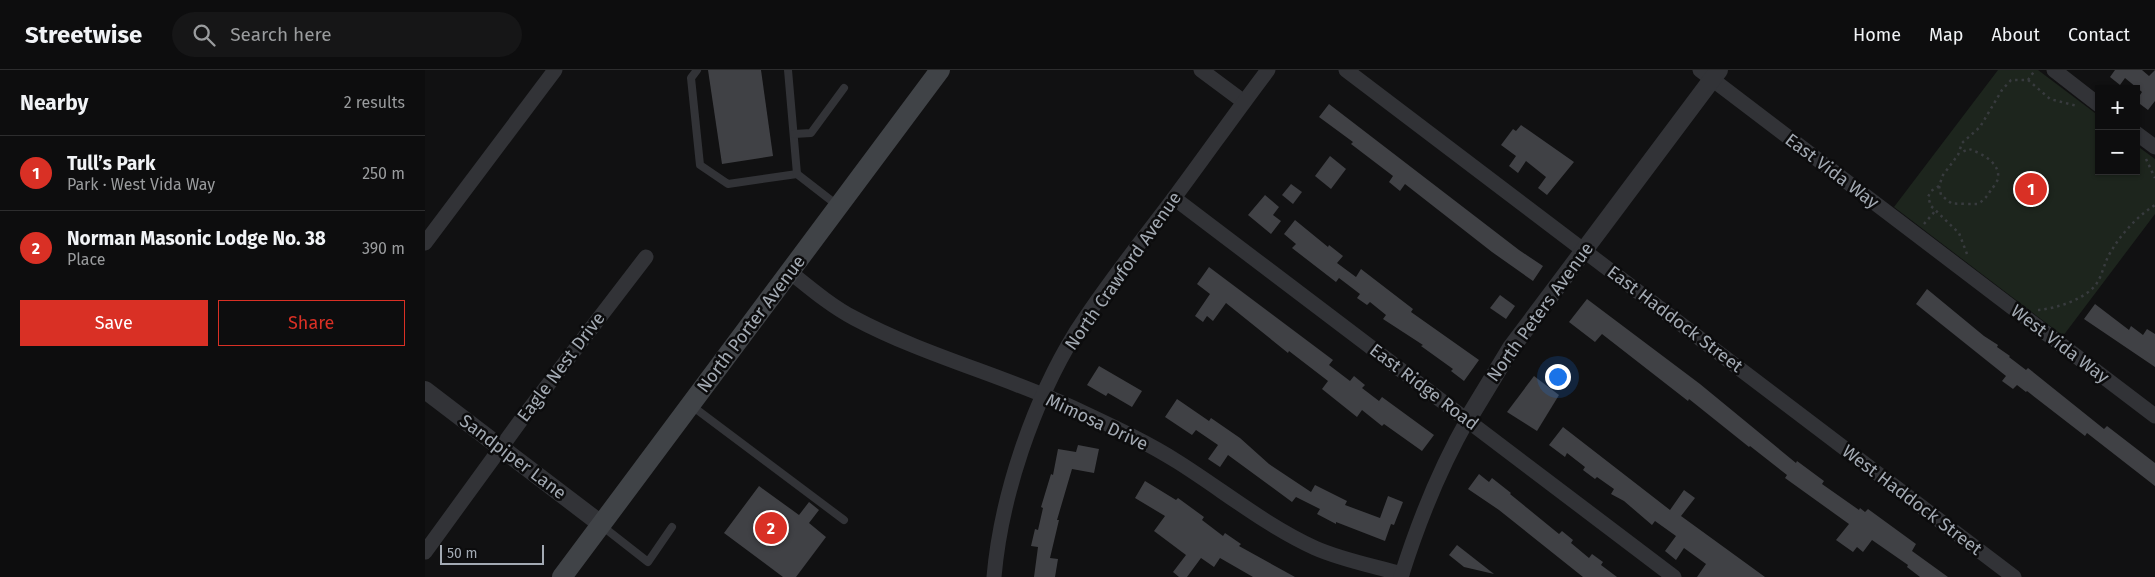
<!DOCTYPE html>
<html lang="en">
<head>
<meta charset="utf-8">
<style>
	:root { --surface:#0d0d0e; --page:#161617; --text:#f1f3f6; --muted:#9a9c9e; --line:#2d2d2e; --accent:#d93025 }
	body { margin:0; font-family:"Fira Sans",sans-serif; background:var(--page); color:var(--text) }
	.controls { position:absolute; right:15px; top:15px; display:grid; overflow:hidden; border-radius:0px; box-shadow:0 1px 4px #0004 }
	.controls button { width:45px; height:45px; display:grid; place-items:center; padding:0; border:0; border-bottom:1px solid var(--line); background:var(--surface); color:var(--text); font:25px sans-serif }
	.scale { position:absolute; left:15px; bottom:12px; width:104px; box-sizing:border-box; padding-left:5px; border:2px solid #a3aab3; border-top:0; font-size:14px; line-height:18px; white-space:nowrap; color:#a3aab3; -webkit-text-stroke:4px #0c0c0d; paint-order:stroke }
	.you { position:absolute; left:1132px; top:306px; width:18px; height:18px; margin:-12px; border:4px solid #fff; border-radius:50%; background:#1a73e8; box-shadow:0 0 0 8px #1a73e833 }
	.badge { display:grid; place-items:center; width:32px; height:32px; border-radius:50%; background:var(--accent); color:#fff; font-size:16px; font-weight:700 }
	.pin { position:absolute; translate:-50% -50%; border:2px solid #fff; box-shadow:0 1px 5px #0006 }
	.list { margin:0; padding:0; list-style:none }
	h2 { display:flex; justify-content:space-between; align-items:center; height:65px; margin:0; padding:0 20px; font-size:21px }
	h2 small { font-size:16px; font-weight:400; color:var(--muted) }
	.list li { display:grid; grid-template-columns:32px 1fr auto; gap:15px; align-items:center; box-sizing:border-box; height:75px; padding:0 20px; border-top:1px solid var(--line) }
	.list b { display:block; font-size:19px; white-space:nowrap }
	.list p { margin:0; font-size:16px; white-space:nowrap; color:var(--muted) }
	.list em { font-size:16px; font-style:normal; color:var(--muted) }
	.actions { display:flex; gap:10px; padding:15px 20px }
	.actions a { flex:1; padding:11px 0; border:1px solid var(--accent); border-radius:0px; text-align:center; font-size:18px; color:var(--accent) }
	.actions .main { background:var(--accent); color:#fff }
	.icon { flex:none; width:28px; height:28px; fill:none; stroke:currentColor; stroke-width:2; stroke-linecap:round; stroke-linejoin:round }
	.map { position:relative; flex:none; width:1730px; height:507px; overflow:hidden }
	header { display:flex; align-items:center; gap:30px; box-sizing:border-box; height:70px; padding:0 25px; background:var(--surface); border-bottom:1px solid var(--line) }
	header strong { font-size:24px }
	nav { display:flex; gap:28px; margin-inline-start:auto; font-size:18px }
	.search { width:350px; height:45px; background:var(--page); display:flex; align-items:center; gap:12px; box-sizing:border-box; padding:0 18px; border-radius:28px; color:var(--muted); font-size:19px }
	main { display:flex }
	aside { flex:1; background:var(--surface) }
	.map>svg:first-child { display:block }
	.green { fill:#1d251d }
	.building { fill:#404145 }
	.lines { fill:none; stroke-linecap:round; stroke-linejoin:round }
	.path { stroke:#383b3e; stroke-width:2.5; stroke-dasharray:2.5 4; stroke-linecap:butt }
	.service { stroke:#323337; stroke-width:8 }
	.minor { stroke:#323337; stroke-width:15 }
	.tertiary { stroke:#323337; stroke-width:18 }
	.secondary { stroke:#404347; stroke-width:20 }
	.labels { text-anchor:middle; dominant-baseline:central; stroke-width:5; stroke-linejoin:round; paint-order:stroke }
	.street-label { font-size:18px; fill:#a3aab3; stroke:#0c0c0d }
</style>
</head>
<body>
<header>
<strong>Streetwise</strong>
<div class="search"><svg class="icon" aria-label="search" viewBox="0 0 24 24"><circle cx="10" cy="10" r="6"/><path d="M15 15l6 6"/></svg>Search here</div>
<nav><a>Home</a><a>Map</a><a>About</a><a>Contact</a></nav>
</header>
<main>
<aside>
<h2>Nearby<small>2 results</small></h2>
<ul class="list">
<li><span class="badge">1</span><div><b>Tull’s Park</b><p>Park · West Vida Way</p></div><em>250 m</em></li>
<li><span class="badge">2</span><div><b>Norman Masonic Lodge No. 38</b><p>Place</p></div><em>390 m</em></li>
</ul>
<div class="actions"><a class="main">Save</a><a>Share</a></div>
</aside>
<div class="map">
<svg width="1730" height="507" viewBox="0 0 1730 507">
	<rect width="100%" height="100%" fill="#111112"/>
	<path class="green" d="M1573 0H1613L1674 46V101H1711V75L1730 89V144L1638 266 1469 137Z"/>
	<g class="building">
		<path d="M283 0H336L348 86 297 94Z"/>
		<path d="M1690 0H1717L1724 6 1730 0V31L1723 40 1711 31 1717 22 1700 8 1695 15 1685 7Z"/>
		<path d="M904 34 1094 180 1118 196 1108 211 1067 182 980 114 975 121 964 112 968 106 926 74 928 72 894 47Z"/>
		<path d="M1096 55 1149 92 1122 125 1113 118 1121 107 1101 91 1093 103 1084 96 1091 86 1076 75 1088 59 1091 61Z"/>
		<path d="M905 86 921 99 906 119 890 106Z"/>
		<path d="M866 114 877 122 868 134 857 125Z"/>
		<path d="M840 125 854 137 848 145 856 151 846 164 823 145Z"/>
		<path d="M870 150 903 177 904 175 918 186 912 193 931 207 936 199 988 239 986 242 1054 290 1039 311 1026 301 1028 299 996 276 998 275 958 249 961 245 945 232 942 235 932 228 935 224 914 208 911 212 867 178 871 174 859 164Z"/>
		<path d="M784 197 908 290 904 295 925 311 929 306 940 315 937 318 954 331 957 327 1009 365 997 381 959 354 957 356 937 340 932 347 897 319 903 311 864 281 863 283 801 233 788 251 782 246 778 252 770 246 785 224 772 214Z"/>
		<path d="M1502 219 1559 266 1573 275 1572 277 1585 286 1584 287 1601 300 1603 298 1679 359 1682 356 1730 393V416L1662 363 1660 366 1602 321 1601 322 1592 315 1588 319 1577 311 1581 306 1491 234Z"/>
		<path d="M1075 225 1090 236 1081 249 1065 238Z"/>
		<path d="M1162 229 1275 314 1371 393 1372 391 1399 411 1397 414 1434 440 1435 438 1440 442 1443 439 1491 474 1487 481 1523 507H1495L1482 497 1483 495 1447 470 1438 482 1432 477 1428 482 1411 470 1424 454 1360 408 1362 405 1325 376 1324 377 1264 329 1263 331 1177 264 1170 272 1144 252Z"/>
		<path d="M1670 234 1704 260 1706 256 1718 265 1722 259 1730 264V297L1659 249Z"/>
		<path d="M674 296 717 321 707 337 683 323 681 326 662 315Z"/>
		<path d="M1109 306 1134 325 1112 361 1082 342Z"/>
		<path d="M752 329 784 351 786 348 815 368 844 394 886 422 890 415 922 431 920 435 955 448 963 426 978 432 969 455 966 454 960 471 911 452V454L892 444 895 439 871 427 867 432 803 385 795 397 783 389 793 375 771 360 767 365 740 347Z"/>
		<path d="M1138 357 1245 440 1259 420 1270 428 1256 446 1340 507H1272L1281 494 1259 478 1251 490 1240 481 1251 466 1230 451 1227 455 1199 431 1186 424 1189 419 1172 407 1170 409 1158 400 1160 397 1142 383 1140 387 1124 375Z"/>
		<path d="M653 375 674 379 669 403 647 399 632 450H634L625 488 633 489 630 507H609L613 477 606 476 610 459 613 460 618 438 616 437 626 404 628 405 633 379 651 382Z"/>
		<path d="M1054 404 1064 412 1067 408 1086 423 1085 424 1134 464 1137 461 1148 470 1146 473 1164 488 1167 484 1178 492 1176 495 1192 507H1158L1074 440 1043 419Z"/>
		<path d="M720 411 751 430 753 428 779 447 777 450 798 466 800 463 816 474 814 476 870 507H828L795 488 789 497 776 488 762 507H754L748 502 761 485 729 461 740 446 710 428Z"/>
		<path d="M334 416 374 445 384 432 394 440 384 453 401 467 371 507H358L299 463Z"/>
		<path d="M1032 475 1069 504 1039 497 1024 485Z"/>
	</g>
	<g class="lines">
		<g class="path">
			<path d="M1603 10 1610 0"/>
			<path d="M1721 89 1730 108"/>
			<path d="M1514 116 1516 125 1526 133C1529 134 1551 134 1552 134 1559 131 1562 126 1566 120 1568 117 1573 112 1573 107 1575 93 1556 83 1544 79L1535 83"/>
			<path d="M1499 154 1511 140"/>
			<path d="M1542 184 1534 163 1506 136 1503 127 1506 121 1514 116 1518 105 1533 85 1537 73 1555 57 1577 20 1586 10H1603L1625 29 1652 36"/>
			<path d="M1613 240C1632 238 1655 231 1669 217 1676 209 1678 198 1682 189 1692 168 1711 147 1730 135"/>
		</g>
		<g class="service">
			<path d="M272 0 266 8 275 95 303 114 372 104 412 135"/>
			<path d="M363 0 372 104"/>
			<path d="M369 64 386 63 419 18"/>
			<path d="M267 336 419 450"/>
			<path d="M177 456 223 492 247 457"/>
		</g>
		<g class="minor">
			<path d="M776 0 819 32"/>
			<path d="M921 0 1589 507"/>
			<path d="M1275 0 1730 346"/>
			<path d="M1629 0 1674 35"/>
			<path d="M1711 63 1730 77"/>
			<path d="M749 128 1249 507"/>
			<path d="M0 173 130 0"/>
			<path d="M365 202C385 218 406 236 429 248 502 287 585 307 659 343 691 358 723 373 753 392 799 421 840 455 890 478 917 490 949 496 977 504"/>
			<path d="M0 482 96 350 221 187"/>
			<path d="M569 507C576 426 608 332 651 262 681 215 716 172 749 128 781 85 811 42 843 0"/>
			<path d="M976 507C993 453 1015 398 1043 349"/>
		</g>
		<g class="tertiary">
			<path d="M0 320 176 454"/>
			<path d="M1043 349 1086 278 1294 0"/>
		</g>
		<path class="secondary" d="M137 507 515 0"/>
	</g>
	<g class="labels">
		<g class="street-label">
			<text transform="translate(1407 101) rotate(37)">East Vida Way</text>
			<text transform="translate(698 201) rotate(-55)">North Crawford Avenue</text>
			<text transform="translate(1115 242) rotate(-54)">North Peters Avenue</text>
			<text transform="translate(1250 249) rotate(37)">East Haddock Street</text>
			<text transform="translate(326 254) rotate(-53)">North Porter Avenue</text>
			<text transform="translate(1635 274) rotate(37)">West Vida Way</text>
			<text transform="translate(136 297) rotate(-53)">Eagle Nest Drive</text>
			<text transform="translate(999 317) rotate(37)">East Ridge Road</text>
			<text transform="translate(672 352) rotate(25)">Mimosa Drive</text>
			<text transform="translate(88 387) rotate(37)">Sandpiper Lane</text>
			<text transform="translate(1487 430) rotate(37)">West Haddock Street</text>
		</g>
	</g>
</svg>
<div class="controls">
<button>+</button>
<button>−</button>
</div>
<div class="scale">50 m</div>
<div class="you"></div>
<div class="pin badge" style="left:1606px;top:119px">1</div>
<div class="pin badge" style="left:346px;top:458px">2</div>
</div>
</main>
</body>
</html>
